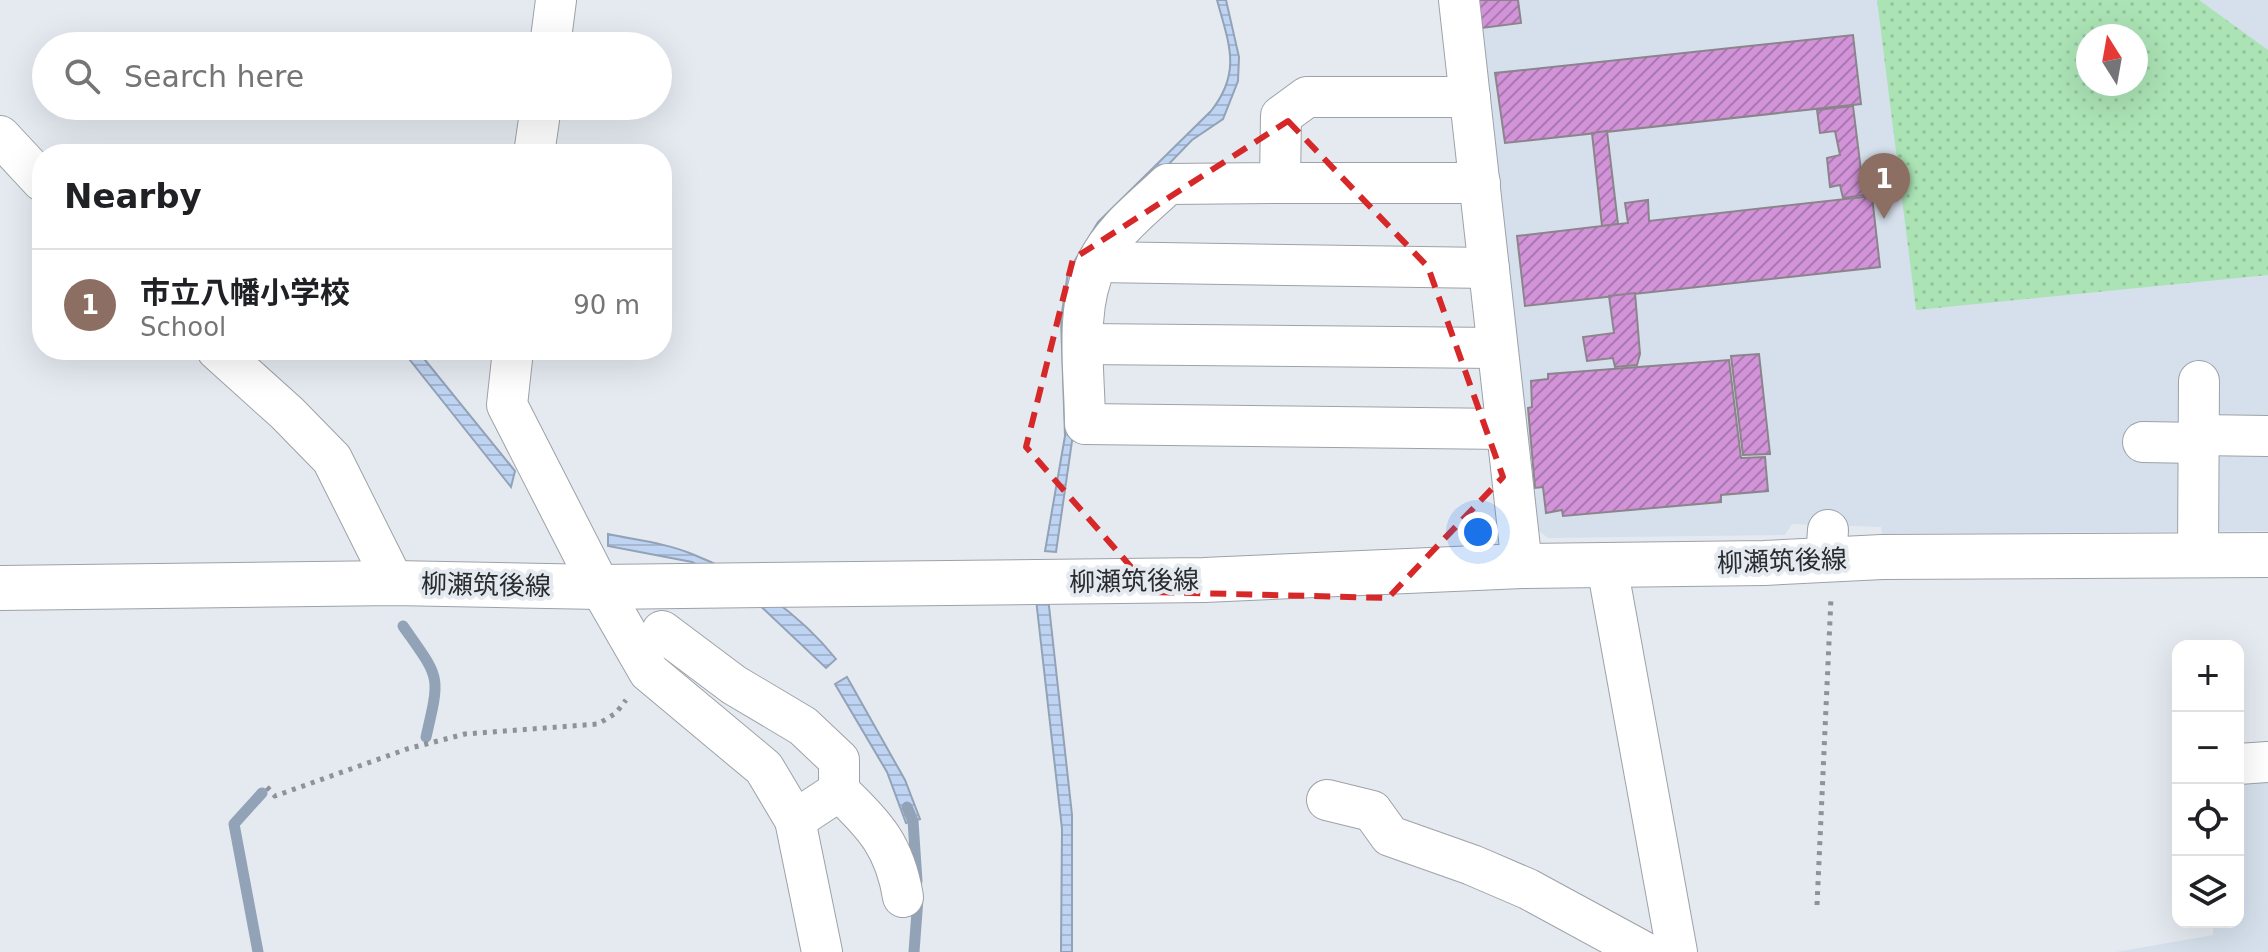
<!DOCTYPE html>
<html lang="en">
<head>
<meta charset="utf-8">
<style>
	:root { --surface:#fff; --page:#f2f2f2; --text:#202124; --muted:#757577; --line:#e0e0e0; --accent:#db2777 }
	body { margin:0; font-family:"DejaVu Sans","Noto Sans JP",sans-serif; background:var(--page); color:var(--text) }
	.controls { position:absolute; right:24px; bottom:24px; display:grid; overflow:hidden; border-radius:16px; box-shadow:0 8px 32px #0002 }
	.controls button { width:72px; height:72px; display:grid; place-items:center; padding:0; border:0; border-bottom:2px solid var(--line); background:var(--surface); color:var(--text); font:40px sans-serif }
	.compass { position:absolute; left:2076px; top:24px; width:72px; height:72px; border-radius:50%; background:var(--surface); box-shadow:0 8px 32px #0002; rotate:349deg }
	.you { position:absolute; left:1478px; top:532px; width:28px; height:28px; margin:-20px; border:6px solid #fff; border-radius:50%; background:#1a73e8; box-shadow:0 0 0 12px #1a73e833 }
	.badge { display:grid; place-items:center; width:52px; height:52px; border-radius:50%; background:var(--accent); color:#fff; font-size:26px; font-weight:700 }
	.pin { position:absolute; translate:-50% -66px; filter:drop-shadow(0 2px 4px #0008) }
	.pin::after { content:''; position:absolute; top:42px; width:28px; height:24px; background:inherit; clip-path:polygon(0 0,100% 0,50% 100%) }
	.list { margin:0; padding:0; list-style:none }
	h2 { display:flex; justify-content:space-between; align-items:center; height:104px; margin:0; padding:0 32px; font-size:34px }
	h2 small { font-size:26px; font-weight:400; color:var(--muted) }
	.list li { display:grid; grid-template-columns:52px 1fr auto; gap:24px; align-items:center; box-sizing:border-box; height:112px; padding:0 32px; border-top:2px solid var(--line) }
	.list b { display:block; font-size:30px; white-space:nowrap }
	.list p { margin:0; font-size:26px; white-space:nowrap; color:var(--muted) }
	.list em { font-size:26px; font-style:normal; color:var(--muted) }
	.icon { flex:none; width:44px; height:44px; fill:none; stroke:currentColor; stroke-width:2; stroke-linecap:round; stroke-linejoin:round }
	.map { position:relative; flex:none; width:2268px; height:952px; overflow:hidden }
	.search { position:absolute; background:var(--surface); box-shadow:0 8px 32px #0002; left:32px; top:32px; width:640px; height:88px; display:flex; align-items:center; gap:20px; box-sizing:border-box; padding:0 28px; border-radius:44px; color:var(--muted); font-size:30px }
	.panel { position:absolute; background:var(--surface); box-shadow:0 8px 32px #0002; left:32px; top:144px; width:640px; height:216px; border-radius:32px }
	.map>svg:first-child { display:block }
	.built { fill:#d5e0ec; fill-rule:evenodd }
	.grass { fill:url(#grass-dots); fill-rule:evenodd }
	.water { fill:url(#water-rules); stroke:#92a2b7; stroke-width:2 }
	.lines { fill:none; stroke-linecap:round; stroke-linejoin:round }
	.stream { stroke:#92a2b7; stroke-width:11 }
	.building { fill:url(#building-hatch); stroke:#8b858b; stroke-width:2 }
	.minor-casing { stroke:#9da2a8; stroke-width:42 }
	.major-casing { stroke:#9da2a8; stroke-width:46 }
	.path { stroke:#8f9398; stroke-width:5; stroke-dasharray:4 6; stroke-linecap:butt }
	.minor { stroke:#fff; stroke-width:40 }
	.major { stroke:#fff; stroke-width:44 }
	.marked { fill:none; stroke:#d62828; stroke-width:6; stroke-dasharray:16 10; stroke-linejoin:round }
	.labels { text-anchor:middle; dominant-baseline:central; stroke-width:8; stroke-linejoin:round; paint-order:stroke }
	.street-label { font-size:26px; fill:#292c2e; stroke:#e5eaf1 }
</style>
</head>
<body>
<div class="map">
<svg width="2268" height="952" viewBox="0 0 2268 952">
	<defs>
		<pattern id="grass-dots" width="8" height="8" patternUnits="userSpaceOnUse" patternTransform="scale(2)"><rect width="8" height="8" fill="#abe3b5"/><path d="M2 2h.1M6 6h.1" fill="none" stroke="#93c39c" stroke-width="1.8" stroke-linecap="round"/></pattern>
		<pattern id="water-rules" width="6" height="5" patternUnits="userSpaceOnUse" patternTransform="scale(2)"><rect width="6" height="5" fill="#bfd4f2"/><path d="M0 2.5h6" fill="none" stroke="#a4b6d0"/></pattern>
		<pattern id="building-hatch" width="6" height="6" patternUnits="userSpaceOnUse" patternTransform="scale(2)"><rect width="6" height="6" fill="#d293d8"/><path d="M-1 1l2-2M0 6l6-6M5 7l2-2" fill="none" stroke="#aa78b0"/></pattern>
	</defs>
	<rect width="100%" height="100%" fill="#e5eaf1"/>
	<g class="built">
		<path d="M1475 0H2268V531L1882 534 1881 527 1792 524 1785 535 1548 538 1533 526ZM2088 36H2136V84H2088Z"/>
		<path d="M2238 774H2268V952H2116L2213 935V922H2238Z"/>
	</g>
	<path class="grass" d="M1877 0H2199L2268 50V275L1916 310ZM2088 36H2136V84H2088Z"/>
	<g class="water">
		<path d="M1217 0H1226L1239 57 1238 81 1223 119 1192 140 1102 233 1056 552 1045 551 1065 436 1061 319 1068 272 1098 222 1211 111C1242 72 1229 44 1217 0Z"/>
		<path d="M402 350H417L515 471 511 487Z"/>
		<path d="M608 534C635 540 666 543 692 554 744 574 801 615 836 659L826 668 750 596 692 562 608 546Z"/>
		<path d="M1048 597 1072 815V952H1061L1062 829 1036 599Z"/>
		<path d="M847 677 905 780 920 819 906 823 887 772 835 684Z"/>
	</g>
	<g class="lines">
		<g class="stream">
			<path d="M403 626C440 679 441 673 426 737"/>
			<path d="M907 807 913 821 917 881"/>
			<path d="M258 952 234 824 262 793"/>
			<path d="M914 952 918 898"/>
		</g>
	</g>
	<g class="building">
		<path d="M1478 0H1518L1521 23 1482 28Z"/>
		<path d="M1853 35 1861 104 1505 143 1495 73Z"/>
		<path d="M1853 106 1864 195 1843 198 1840 185 1830 187 1827 158 1840 155 1835 131 1820 133 1817 110Z"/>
		<path d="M1607 131 1618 224 1602 226 1592 133Z"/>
		<path d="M1872 196 1880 267 1525 306 1517 236 1628 223 1625 203 1648 200 1649 221Z"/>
		<path d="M1635 293 1640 354 1637 365 1615 367 1613 358 1587 361 1583 337 1614 333 1609 296Z"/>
		<path d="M1759 354 1770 454 1743 455 1731 356Z"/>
		<path d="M1729 360 1741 458 1765 457 1768 491 1721 495V502L1563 516 1562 510 1546 513 1543 487 1535 488 1528 408 1532 407 1531 381 1548 379V374Z"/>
	</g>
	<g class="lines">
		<g class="minor-casing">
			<g id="minor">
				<path d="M1459 0 1522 566"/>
				<path d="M550 46 556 0"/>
				<path d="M1470 97H1307L1281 116 1280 183 1168 184C1143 208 1112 231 1097 263 1074 310 1085 373 1085 424L1506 429"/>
				<path d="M0 136 42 181"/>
				<path d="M534 154 541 106"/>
				<path d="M1280 183H1480"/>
				<path d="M1097 262 1489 268"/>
				<path d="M1084 344 1497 348"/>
				<path d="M217 350 287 413 332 459 394 583"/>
				<path d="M513 350 507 405 600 587 649 672 764 768 795 820 822 952"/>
				<path d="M2199 435 2268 436"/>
				<path d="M2143 442 2199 443"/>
				<path d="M2198 555 2199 381"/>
				<path d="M1826 560 1828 530"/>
				<path d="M1607 566 1677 952"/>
				<path d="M662 631 734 685 803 726 839 760V791L795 820"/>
				<path d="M2238 764 2268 762"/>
				<path d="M839 791C875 825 895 847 903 897"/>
				<path d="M1327 800 1372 811 1390 836 1472 865 1528 889 1644 952"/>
			</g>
		</g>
		<g class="major-casing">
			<path id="major" d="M0 588 394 583 600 587 1204 580 1522 566 1764 563 1882 557 2268 555"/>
		</g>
		<g class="path">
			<path d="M267 787 275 796 407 749 465 734 598 724 616 713 626 700"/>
			<path d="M1817 905 1831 598"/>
		</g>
		<use href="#minor" class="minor"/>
		<use href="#major" class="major"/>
	</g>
	<path class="marked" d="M1288 121 1428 267 1503 477 1388 598 1153 592 1026 447 1073 259Z"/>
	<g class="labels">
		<g class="street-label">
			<text transform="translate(1782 561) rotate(-2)">柳瀬筑後線</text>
			<text transform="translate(1134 581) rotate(-1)">柳瀬筑後線</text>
			<text transform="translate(486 585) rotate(1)">柳瀬筑後線</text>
		</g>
	</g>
</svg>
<div class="controls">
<button>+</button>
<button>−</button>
<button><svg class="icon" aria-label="locate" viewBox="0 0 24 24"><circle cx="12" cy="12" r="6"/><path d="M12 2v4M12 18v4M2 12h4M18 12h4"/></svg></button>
<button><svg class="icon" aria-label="layers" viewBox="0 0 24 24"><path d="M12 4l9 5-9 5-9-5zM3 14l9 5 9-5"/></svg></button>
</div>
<svg class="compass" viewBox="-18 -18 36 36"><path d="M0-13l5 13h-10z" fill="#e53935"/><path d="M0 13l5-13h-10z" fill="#757577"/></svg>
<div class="you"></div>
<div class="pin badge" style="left:1884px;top:219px;background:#8d6e63">1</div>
<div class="search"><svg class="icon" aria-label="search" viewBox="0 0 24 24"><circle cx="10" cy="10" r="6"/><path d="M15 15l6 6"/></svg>Search here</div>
<section class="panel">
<h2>Nearby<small></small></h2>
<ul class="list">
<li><span class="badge" style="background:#8d6e63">1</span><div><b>市立八幡小学校</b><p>School</p></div><em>90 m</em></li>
</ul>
</section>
</div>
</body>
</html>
